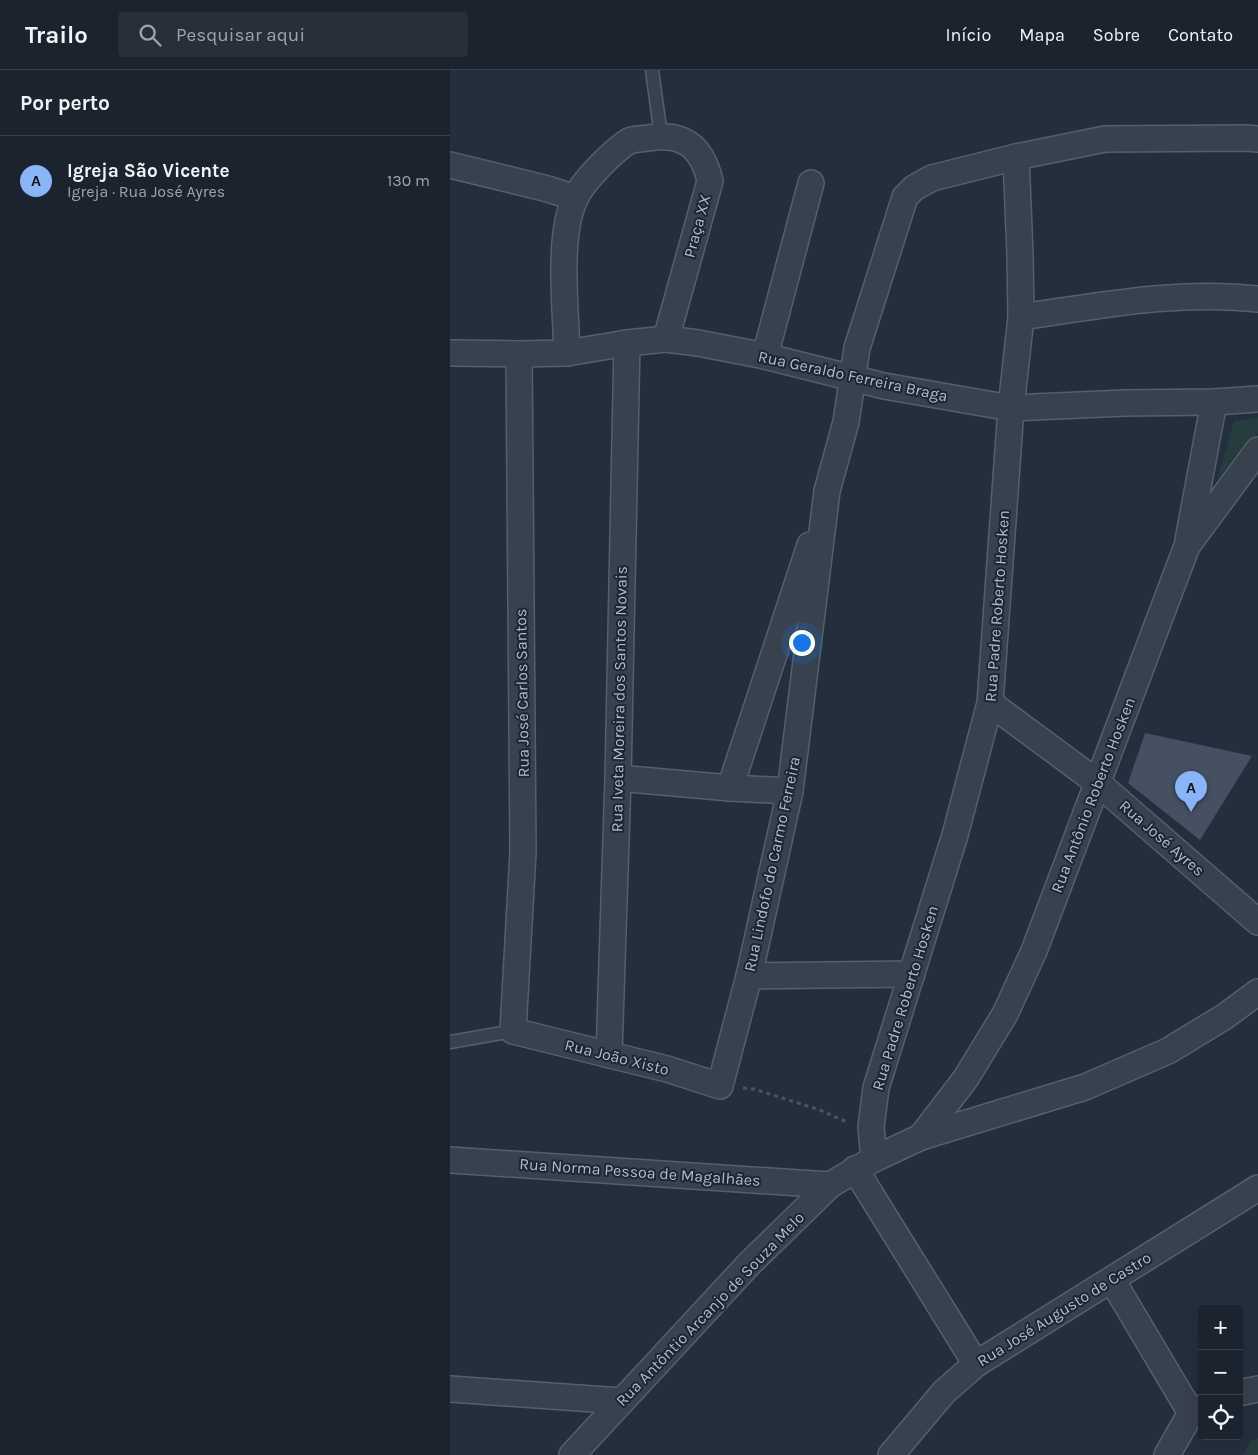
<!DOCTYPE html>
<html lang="pt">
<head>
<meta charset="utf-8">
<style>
	:root { --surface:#1b232e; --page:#282f3a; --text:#f1f3f6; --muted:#a0a4aa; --line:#39404a; --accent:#8ab4f8 }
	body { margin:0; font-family:Karla,sans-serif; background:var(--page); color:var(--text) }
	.controls { position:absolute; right:15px; bottom:15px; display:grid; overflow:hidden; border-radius:5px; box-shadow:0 5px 20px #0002 }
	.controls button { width:45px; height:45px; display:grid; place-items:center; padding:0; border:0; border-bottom:1px solid var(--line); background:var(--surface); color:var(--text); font:25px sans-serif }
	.you { position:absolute; left:351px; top:572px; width:18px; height:18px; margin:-12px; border:4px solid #fff; border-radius:50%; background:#1a73e8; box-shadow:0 0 0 8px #1a73e833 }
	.badge { display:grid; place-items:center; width:32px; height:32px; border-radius:50%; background:var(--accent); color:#111; font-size:16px; font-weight:700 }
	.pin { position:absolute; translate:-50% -41px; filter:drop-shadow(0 1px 2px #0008) }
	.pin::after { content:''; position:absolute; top:26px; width:18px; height:15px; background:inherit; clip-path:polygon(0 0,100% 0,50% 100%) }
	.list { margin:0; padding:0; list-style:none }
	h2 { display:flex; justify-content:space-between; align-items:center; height:65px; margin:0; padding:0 20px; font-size:21px }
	h2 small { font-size:16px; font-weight:400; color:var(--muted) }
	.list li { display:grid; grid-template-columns:32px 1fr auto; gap:15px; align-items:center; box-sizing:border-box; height:90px; padding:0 20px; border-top:1px solid var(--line) }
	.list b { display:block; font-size:19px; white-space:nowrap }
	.list p { margin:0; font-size:16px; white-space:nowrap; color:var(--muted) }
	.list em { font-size:16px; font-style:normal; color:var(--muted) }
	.icon { flex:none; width:28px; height:28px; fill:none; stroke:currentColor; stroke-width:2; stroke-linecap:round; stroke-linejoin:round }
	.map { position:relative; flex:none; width:808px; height:1385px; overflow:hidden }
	header { display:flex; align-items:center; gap:30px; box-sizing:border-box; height:70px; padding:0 25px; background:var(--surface); border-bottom:1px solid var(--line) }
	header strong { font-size:24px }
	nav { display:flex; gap:28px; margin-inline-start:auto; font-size:18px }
	.search { width:350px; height:45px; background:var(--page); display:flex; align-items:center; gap:12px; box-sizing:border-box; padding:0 18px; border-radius:5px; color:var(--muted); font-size:19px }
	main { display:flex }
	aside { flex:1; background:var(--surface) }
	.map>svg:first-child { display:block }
	.green { fill:#263c3f }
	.building { fill:#455162 }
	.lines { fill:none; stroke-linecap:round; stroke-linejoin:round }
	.lane-casing { stroke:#565f6c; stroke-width:15 }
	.street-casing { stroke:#565f6c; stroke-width:28 }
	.path { stroke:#44595c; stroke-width:3; stroke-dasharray:4 4; stroke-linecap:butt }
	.lane { stroke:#38414e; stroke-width:12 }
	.street { stroke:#38414e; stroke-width:25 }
	.labels { text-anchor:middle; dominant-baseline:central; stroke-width:4; stroke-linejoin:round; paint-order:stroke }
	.street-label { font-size:16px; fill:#b4bcc9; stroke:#1d2633 }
</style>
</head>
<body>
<header>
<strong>Trailo</strong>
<div class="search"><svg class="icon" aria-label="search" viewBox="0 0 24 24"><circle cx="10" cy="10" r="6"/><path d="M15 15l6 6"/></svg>Pesquisar aqui</div>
<nav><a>Início</a><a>Mapa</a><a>Sobre</a><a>Contato</a></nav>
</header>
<main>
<aside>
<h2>Por perto<small></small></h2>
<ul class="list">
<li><span class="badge">A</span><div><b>Igreja São Vicente</b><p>Igreja · Rua José Ayres</p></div><em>130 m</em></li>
</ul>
</aside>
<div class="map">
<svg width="808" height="1385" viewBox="0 0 808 1385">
	<rect width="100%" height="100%" fill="#242f3e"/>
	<g class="green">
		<path d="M808 348V363L782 390 767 411 784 351Z"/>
		<path d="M808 1368V1385H793L801 1371Z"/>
	</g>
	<path class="building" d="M695 663 802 686 750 770 678 713Z"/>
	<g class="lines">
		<g class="lane-casing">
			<g id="lane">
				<path d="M202 0 211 66"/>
				<path d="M0 972 63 961"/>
			</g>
		</g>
		<g class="street-casing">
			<g id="street">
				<path d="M0 95 98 119 125 128"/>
				<path d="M571 247C649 236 728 220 808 229"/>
				<path d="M0 283 69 284 117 283 177 273 216 269 248 273 315 286 434 316 561 338 675 333 764 332 808 329"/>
				<path d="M117 283C116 241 107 166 125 129 132 112 163 81 179 71 184 69 192 69 198 68 234 62 252 77 260 111L216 269"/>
				<path d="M69 284 73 782 63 961 217 999 270 1016 299 906 340 721 377 421 396 352 407 278 455 127 464 118 482 108 566 87 655 69 796 68 808 69"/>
				<path d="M315 286 361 113"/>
				<path d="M738 470 764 332"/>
				<path d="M540 633 648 713 808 852"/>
				<path d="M168 708 280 718 340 721"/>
				<path d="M280 718 360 475"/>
				<path d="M299 906 462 904"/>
				<path d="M159 985 168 708 177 273"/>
				<path d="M471 1067 516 1008 555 944 584 881 737 476 808 380"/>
				<path d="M424 1089 421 1057 426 1018 505 765 540 633 561 338 571 247 570 184 566 87"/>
				<path d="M0 1090 380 1115"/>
				<path d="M405 1099 526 1294"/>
				<path d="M662 1210 741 1343"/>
				<path d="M0 1319 172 1331"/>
				<path d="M789 1323 808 1319"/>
				<path d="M122 1385 299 1194 380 1115 424 1089 471 1067 635 1017 718 981 774 947 808 922"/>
				<path d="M441 1385 494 1322 526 1294 808 1118"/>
				<path d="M717 1385 741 1343 752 1338"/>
			</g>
		</g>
		<path class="path" d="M293 1018 304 1019 370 1040 392 1050 399 1052"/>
		<use href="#lane" class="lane"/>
		<use href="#street" class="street"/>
	</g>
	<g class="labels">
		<g class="street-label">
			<text transform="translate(247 156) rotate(-75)">Praça XX</text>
			<text transform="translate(403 306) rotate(12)">Rua Geraldo Ferreira Braga</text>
			<text transform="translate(547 536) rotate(-86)">Rua Padre Roberto Hosken</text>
			<text transform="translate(72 623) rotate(-91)">Rua José Carlos Santos</text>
			<text transform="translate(169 629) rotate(-89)">Rua Iveta Moreira dos Santos Novais</text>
			<text transform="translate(643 725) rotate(-69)">Rua Antônio Roberto Hosken</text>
			<text transform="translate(712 768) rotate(41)">Rua José Ayres</text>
			<text transform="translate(322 794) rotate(-78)">Rua Lindofo do Carmo Ferreira</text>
			<text transform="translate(455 928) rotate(-73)">Rua Padre Roberto Hosken</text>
			<text transform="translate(167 987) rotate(14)">Rua João Xisto</text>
			<text transform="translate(190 1102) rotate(4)">Rua Norma Pessoa de Magalhães</text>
			<text transform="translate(260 1239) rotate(-46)">Rua Antôntio Arcanjo de Souza Melo</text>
			<text transform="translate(614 1239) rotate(-32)">Rua José Augusto de Castro</text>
		</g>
	</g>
</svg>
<div class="controls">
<button>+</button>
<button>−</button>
<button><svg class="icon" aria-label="locate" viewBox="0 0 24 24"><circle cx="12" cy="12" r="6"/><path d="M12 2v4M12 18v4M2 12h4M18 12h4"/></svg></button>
</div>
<div class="you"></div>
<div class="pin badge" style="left:741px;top:742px">A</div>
</div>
</main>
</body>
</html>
